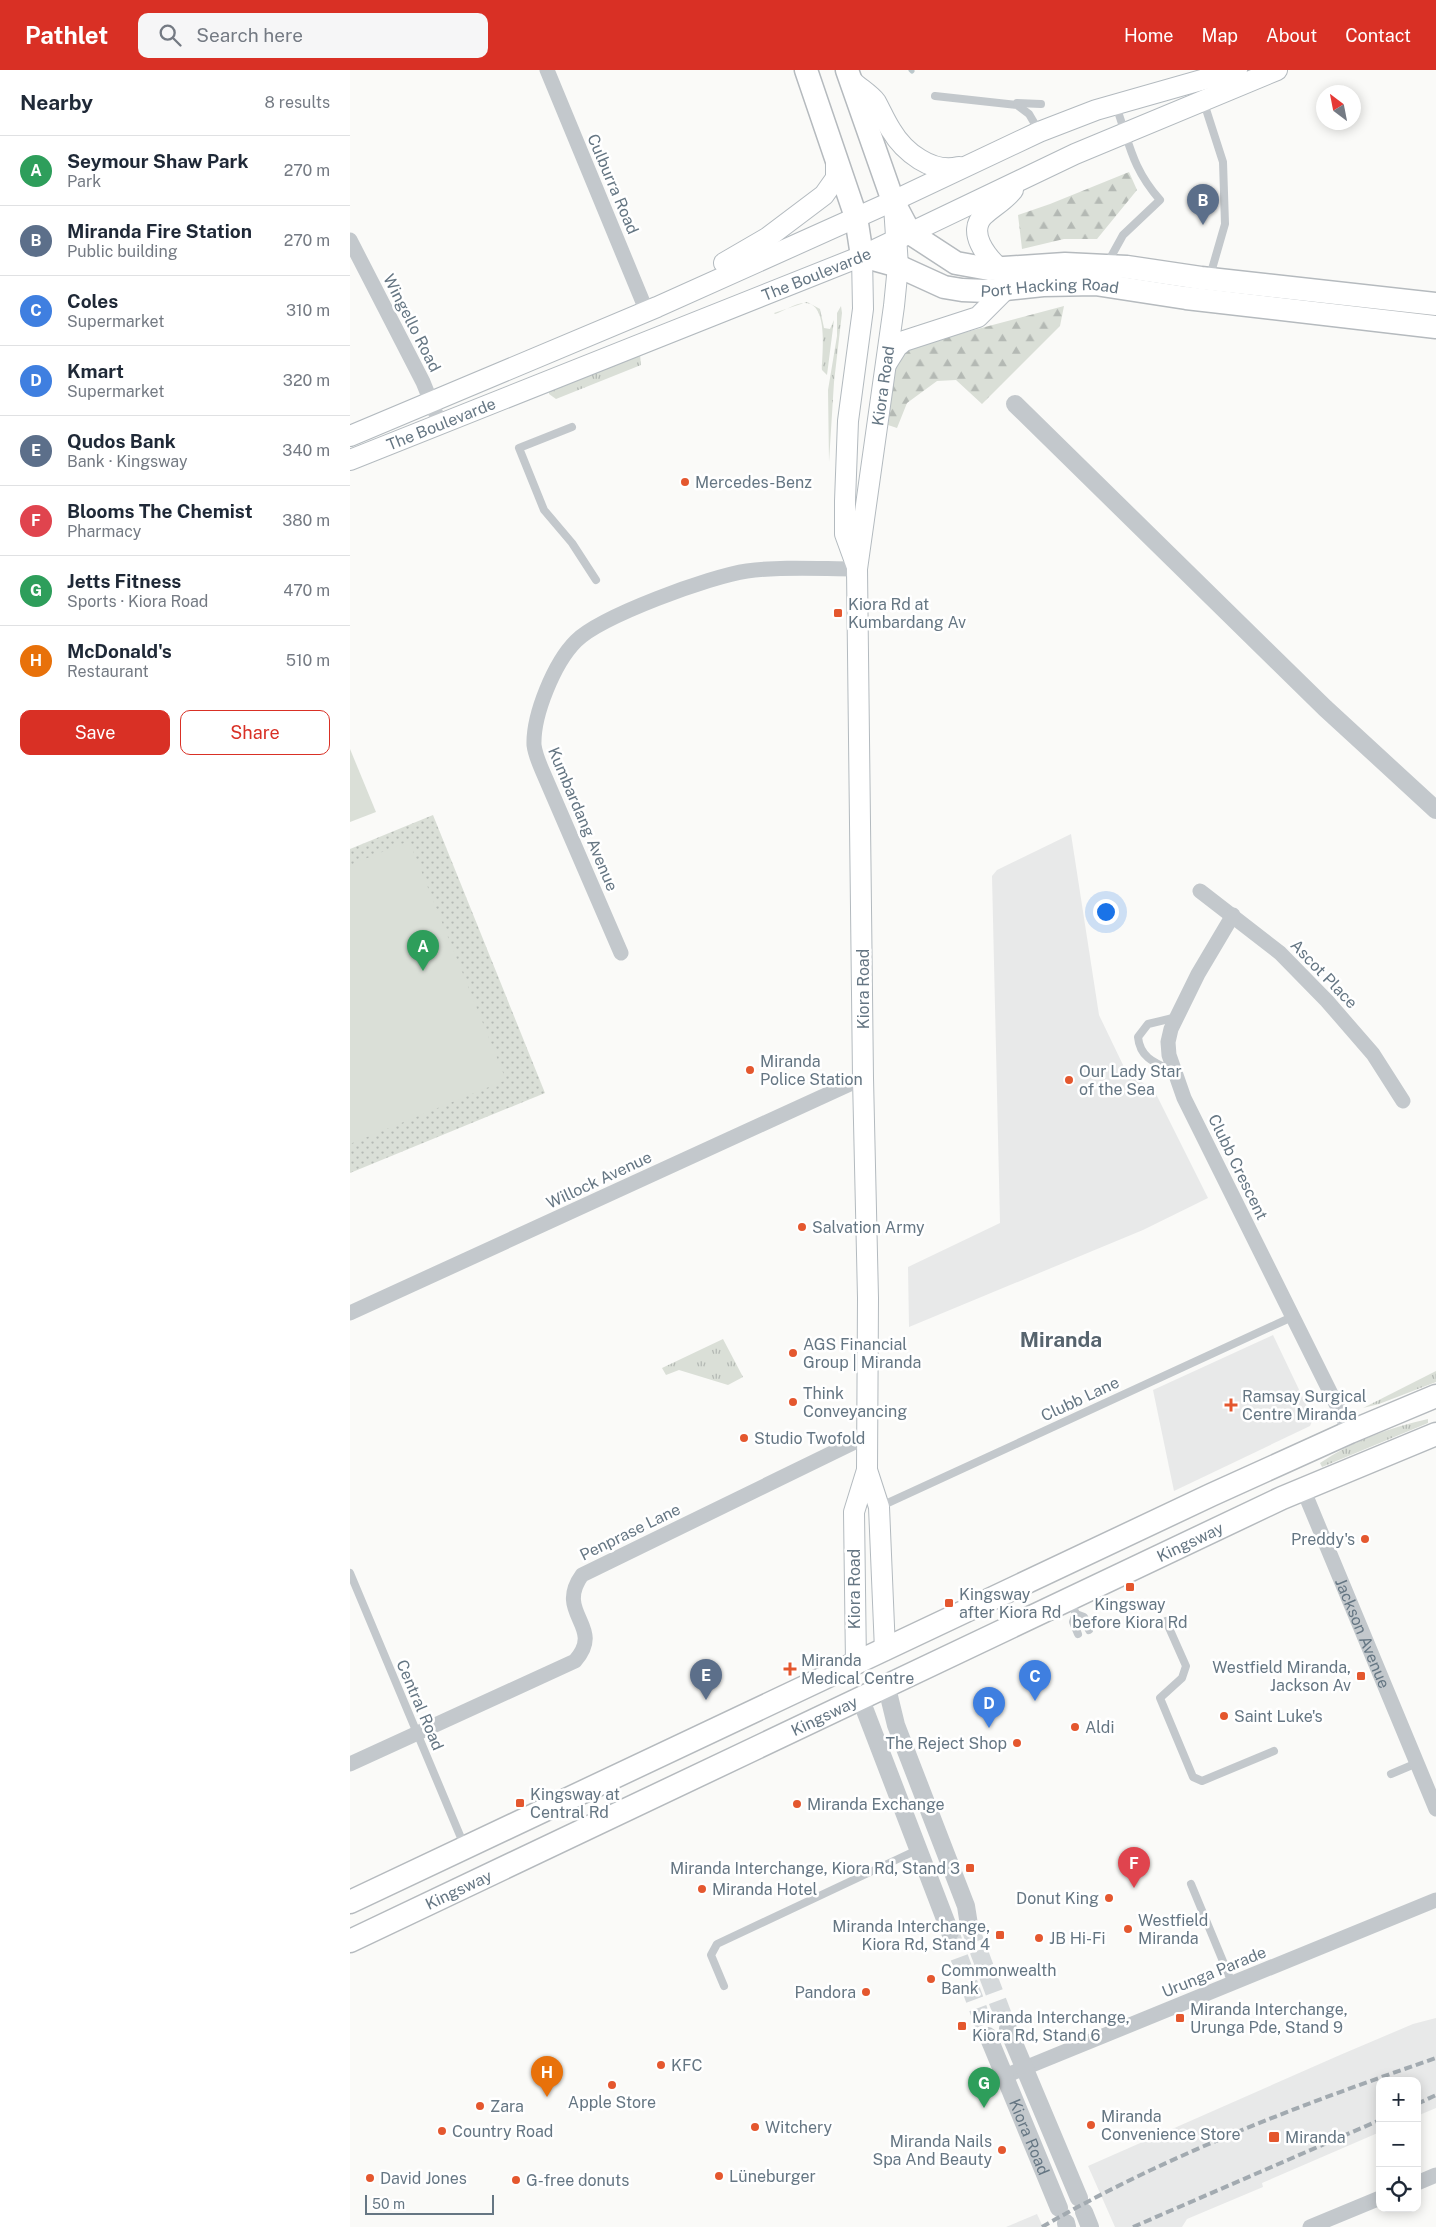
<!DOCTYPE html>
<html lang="en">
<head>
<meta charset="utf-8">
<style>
	:root { --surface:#fff; --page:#f6f6f7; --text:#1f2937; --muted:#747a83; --line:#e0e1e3; --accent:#d93025 }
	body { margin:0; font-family:"Public Sans",sans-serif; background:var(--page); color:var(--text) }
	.controls { position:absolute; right:15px; bottom:15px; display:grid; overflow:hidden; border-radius:10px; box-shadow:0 2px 12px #0003 }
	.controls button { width:45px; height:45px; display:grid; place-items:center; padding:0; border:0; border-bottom:1px solid var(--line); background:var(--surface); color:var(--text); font:25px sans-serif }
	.compass { position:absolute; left:966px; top:15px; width:45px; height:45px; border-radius:50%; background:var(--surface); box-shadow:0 2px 12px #0003; rotate:328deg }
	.scale { position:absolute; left:15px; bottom:12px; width:129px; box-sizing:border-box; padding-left:5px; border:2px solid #657683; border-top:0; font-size:14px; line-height:18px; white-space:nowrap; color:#657683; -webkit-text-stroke:4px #fff; paint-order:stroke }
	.you { position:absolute; left:755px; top:841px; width:18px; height:18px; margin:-12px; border:4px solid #fff; border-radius:50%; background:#1a73e8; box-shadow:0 0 0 8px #1a73e833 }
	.badge { display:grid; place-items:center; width:32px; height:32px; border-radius:50%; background:var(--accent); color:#fff; font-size:16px; font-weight:700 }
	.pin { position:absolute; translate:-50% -41px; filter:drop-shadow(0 1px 2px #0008) }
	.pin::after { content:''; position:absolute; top:26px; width:18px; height:15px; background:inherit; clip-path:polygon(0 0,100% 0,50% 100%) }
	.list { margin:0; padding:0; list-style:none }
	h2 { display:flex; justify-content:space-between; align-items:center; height:65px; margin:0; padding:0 20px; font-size:21px }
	h2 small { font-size:16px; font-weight:400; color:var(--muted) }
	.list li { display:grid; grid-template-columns:32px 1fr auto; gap:15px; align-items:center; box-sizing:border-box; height:70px; padding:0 20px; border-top:1px solid var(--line) }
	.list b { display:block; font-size:19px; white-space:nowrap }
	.list p { margin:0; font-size:16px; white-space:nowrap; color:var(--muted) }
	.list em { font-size:16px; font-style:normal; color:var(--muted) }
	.actions { display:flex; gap:10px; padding:15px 20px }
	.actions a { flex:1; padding:11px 0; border:1px solid var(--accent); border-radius:10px; text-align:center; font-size:18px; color:var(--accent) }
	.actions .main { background:var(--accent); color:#fff }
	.icon { flex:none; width:28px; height:28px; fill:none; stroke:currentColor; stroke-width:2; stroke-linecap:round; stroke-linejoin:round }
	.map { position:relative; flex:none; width:1086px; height:2157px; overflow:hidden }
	header { display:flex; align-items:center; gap:30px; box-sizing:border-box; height:70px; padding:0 25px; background:var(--accent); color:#fff }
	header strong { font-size:24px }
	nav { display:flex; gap:28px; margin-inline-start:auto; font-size:18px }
	.search { width:350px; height:45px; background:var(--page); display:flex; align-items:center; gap:12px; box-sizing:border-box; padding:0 18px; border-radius:10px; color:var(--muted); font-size:19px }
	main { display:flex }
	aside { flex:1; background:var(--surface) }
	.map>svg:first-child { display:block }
	.built { fill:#e8e9e9 }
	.grass { fill:url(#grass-tufts) }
	.forest { fill:url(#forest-firs) }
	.park { fill:url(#park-dots) }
	.garden { fill:#dadfd7 }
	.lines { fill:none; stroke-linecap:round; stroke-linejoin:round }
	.stream { stroke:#bbc7cb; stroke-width:5 }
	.tertiary-tunnel { stroke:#d5d9db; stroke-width:18; stroke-dasharray:18 9; stroke-linecap:butt }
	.secondary-casing { stroke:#b3babf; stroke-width:22 }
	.primary-casing { stroke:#b5babe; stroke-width:25 }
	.service { stroke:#c3c8cc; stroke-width:8 }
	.minor { stroke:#c3c8cc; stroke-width:15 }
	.tertiary { stroke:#c3c8cc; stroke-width:18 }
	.secondary { stroke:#fff; stroke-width:20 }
	.primary { stroke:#fff; stroke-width:22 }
	.rail { stroke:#a2aab0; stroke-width:4; stroke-dasharray:8 4; stroke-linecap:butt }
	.poi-dot { fill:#e4572e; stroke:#fff; stroke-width:2 }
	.labels { text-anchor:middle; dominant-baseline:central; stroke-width:5; stroke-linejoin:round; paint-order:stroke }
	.street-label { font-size:16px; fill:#657683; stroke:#fff }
	.poi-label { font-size:16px; fill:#657683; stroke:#fff; text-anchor:start }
	.district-label { font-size:21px; font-weight:bold; fill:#57646e; stroke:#fff }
</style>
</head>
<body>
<header>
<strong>Pathlet</strong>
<div class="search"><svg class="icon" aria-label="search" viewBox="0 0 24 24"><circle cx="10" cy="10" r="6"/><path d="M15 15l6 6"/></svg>Search here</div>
<nav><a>Home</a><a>Map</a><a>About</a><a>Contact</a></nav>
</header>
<main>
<aside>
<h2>Nearby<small>8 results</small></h2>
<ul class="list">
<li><span class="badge" style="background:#2e9e5b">A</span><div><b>Seymour Shaw Park</b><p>Park</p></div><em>270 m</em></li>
<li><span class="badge" style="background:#5c6f8a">B</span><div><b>Miranda Fire Station</b><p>Public building</p></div><em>270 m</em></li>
<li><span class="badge" style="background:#3f7fe0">C</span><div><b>Coles</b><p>Supermarket</p></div><em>310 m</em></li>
<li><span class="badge" style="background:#3f7fe0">D</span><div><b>Kmart</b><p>Supermarket</p></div><em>320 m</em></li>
<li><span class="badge" style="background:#5c6f8a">E</span><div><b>Qudos Bank</b><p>Bank · Kingsway</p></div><em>340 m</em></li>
<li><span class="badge" style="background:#e0444e">F</span><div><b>Blooms The Chemist</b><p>Pharmacy</p></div><em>380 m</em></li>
<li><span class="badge" style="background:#2e9e5b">G</span><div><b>Jetts Fitness</b><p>Sports · Kiora Road</p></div><em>470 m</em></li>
<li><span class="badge" style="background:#e8710a">H</span><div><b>McDonald's</b><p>Restaurant</p></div><em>510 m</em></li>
</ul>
<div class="actions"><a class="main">Save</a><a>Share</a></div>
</aside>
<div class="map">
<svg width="1086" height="2157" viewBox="0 0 1086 2157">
	<defs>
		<pattern id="grass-tufts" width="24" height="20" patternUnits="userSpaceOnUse" patternTransform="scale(1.25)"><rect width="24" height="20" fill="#dadfd7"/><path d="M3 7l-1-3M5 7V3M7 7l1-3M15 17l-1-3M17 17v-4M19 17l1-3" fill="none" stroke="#b4b9b4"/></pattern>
		<pattern id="forest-firs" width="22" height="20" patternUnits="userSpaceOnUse" patternTransform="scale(1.25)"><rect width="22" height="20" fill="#dadfd7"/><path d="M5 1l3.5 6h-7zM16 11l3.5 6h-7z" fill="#b4b9b4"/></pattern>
		<pattern id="park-dots" width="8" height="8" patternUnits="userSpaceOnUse" patternTransform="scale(1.25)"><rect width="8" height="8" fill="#dadfd7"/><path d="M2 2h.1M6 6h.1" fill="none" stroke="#b4b9b4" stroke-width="1.8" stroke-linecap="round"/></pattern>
	</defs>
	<rect width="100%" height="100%" fill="#fafaf8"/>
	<g class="built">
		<path d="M721 764 749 945 774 997 806 1024 858 1128 793 1160 559 1257 558 1197 650 1153 642 806 647 800Z"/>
		<path d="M923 1265 963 1349 960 1356 824 1421 803 1320Z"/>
		<path d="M1086 1948V2038L1067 2046V2011H1030V2062L912 2113 913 2117 837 2149 832 2157H765L738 2096 990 1985 1063 1954Z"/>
		<path d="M687 2144 693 2157H656Z"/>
	</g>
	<g class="grass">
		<path d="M457 232 470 239 474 258 480 259 484 250 477 305 472 300C472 284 479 233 455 233 445 233 434 241 425 244L424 243Z"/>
		<path d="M491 236 492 243 484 312 479 392 478 320 487 266V243Z"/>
		<path d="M290 284 291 295 206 329 199 324V322Z"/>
		<path d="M373 1269 393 1307 378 1315 329 1300 316 1305 312 1298Z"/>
		<path d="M1086 1301V1312L1029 1334 1013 1338Z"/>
		<path d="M1078 1349V1353L972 1397 970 1393C1002 1371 1039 1358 1078 1349Z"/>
	</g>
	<g class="forest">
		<path d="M779 102 787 120 747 169H714L672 179 668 145 700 134Z"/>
		<path d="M714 236 710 256 632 334 606 310 587 311 557 333 547 358 538 355 546 290 556 278Z"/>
	</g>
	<path class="park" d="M83 745 195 1023 0 1103V779Z"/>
	<g class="garden">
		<path d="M0 679 26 742 0 752Z"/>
		<path d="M59 771 156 1010 0 1074V795Z"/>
	</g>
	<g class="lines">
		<path class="stream" d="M561 0 562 1"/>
		<g class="tertiary-tunnel">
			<path d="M619 1855 658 1959"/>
			<path d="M600 1862 638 1966"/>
		</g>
		<g class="secondary-casing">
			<g id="secondary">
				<path d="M502 11C509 18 520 24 526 32 531 41 535 51 541 60 554 82 582 104 609 97"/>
				<path d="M374 193 417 168 474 125 486 108V89"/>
				<path d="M650 199C637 187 616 162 634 145 644 136 654 131 663 120"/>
				<path d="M537 293 547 277 554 271 628 247 655 220"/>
				<path d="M0 366 307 237 543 131 689 62 746 40 887 0"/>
				<path id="s3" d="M0 390 512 186 725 84 927 0"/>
				<path d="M507 497 495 464V431L498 351 513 239 512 186"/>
				<path d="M517 1400 529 1437 535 1580"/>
				<path id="s4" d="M506 1594 504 1442 517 1400 518 1228 513 1008 507 499 544 236 548 196 544 136"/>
			</g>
		</g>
		<g class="primary-casing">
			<g id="primary">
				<path id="s5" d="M456 0 506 147 512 186 548 196 594 217 612 220 637 221 693 215 745 214 836 228 1086 257"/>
				<path d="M497 0 543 131 560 163 606 193 639 199 715 194 777 197 851 208 1086 234"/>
				<path d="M0 1832 861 1425 1000 1362 1086 1326"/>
				<path id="s6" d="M0 1871 932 1428 1086 1364"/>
			</g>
		</g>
		<g class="service">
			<path d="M585 26 667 35 679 44 689 61"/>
			<path d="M667 33 691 34"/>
			<path d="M854 33 873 92 875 154 860 206"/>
			<path d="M757 194 773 165 810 130C782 98 780 75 766 36"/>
			<path d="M222 357 169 378 194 440 222 473 246 510"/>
			<path d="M823 1001C805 993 790 988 788 967L798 954 827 947"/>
			<path d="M529 1437 942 1247"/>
			<path d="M0 1503 114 1775"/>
			<path d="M721 1532 726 1544 723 1552 728 1564"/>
			<path d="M726 1544 734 1547 739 1560"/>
			<path d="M816 1551 836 1596 832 1608 810 1628 843 1707 852 1711 924 1681"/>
			<path d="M1041 1704 1067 1693"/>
			<path d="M841 1814 882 1913"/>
			<path d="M374 1916 361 1885 367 1874 567 1780"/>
		</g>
		<g class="minor">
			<path d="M197 0 297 242"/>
			<path d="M0 170 73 312 90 354"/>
			<path d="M850 821 930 883 977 931 1023 984 1053 1031"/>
			<path d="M883 845 848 904 821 959 818 972 819 985 834 1028 1000 1362"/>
			<path d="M271 883 192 700C189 693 185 683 184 675 183 645 204 593 226 571 251 546 361 506 397 501 433 496 471 499 507 499"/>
			<path d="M0 1243 513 1008"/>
			<path id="s1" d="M953 1419 1086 1739"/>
			<path d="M0 1694 225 1591C256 1556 204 1544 232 1505L517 1366"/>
			<path d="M655 2006 1086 1830"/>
			<path d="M1067 2113 1086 2105"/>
			<path d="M960 2157 1030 2128"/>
		</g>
		<g class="tertiary">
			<path d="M665 334 975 638 1086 740"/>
			<path d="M537 1618 546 1655 616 1836 619 1855"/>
			<path d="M511 1630 600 1862"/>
			<path d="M658 1959 729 2128"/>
			<path id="s2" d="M638 1966 709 2138"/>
			<path d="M734 2142 740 2157"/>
			<path d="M716 2153 717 2157"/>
		</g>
		<use href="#secondary" class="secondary"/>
		<use href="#primary" class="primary"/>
		<g class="rail">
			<path d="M1067 2034 1086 2025"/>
			<path d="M692 2157C816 2085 950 2035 1086 1988"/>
			<path d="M783 2157 1030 2050"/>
		</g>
	</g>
	<g class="poi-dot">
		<circle cx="335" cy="412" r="5"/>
		<rect x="483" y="538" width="10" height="10" rx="2.5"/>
		<circle cx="400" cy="1000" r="5"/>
		<circle cx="719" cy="1010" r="5"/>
		<circle cx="452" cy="1157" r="5"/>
		<circle cx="443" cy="1283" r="5"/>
		<circle cx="443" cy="1332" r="5"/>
		<path d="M878.5 1327.5h5v5h5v5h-5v5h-5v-5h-5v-5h5z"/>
		<circle cx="394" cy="1368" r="5"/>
		<circle cx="1015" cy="1469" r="5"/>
		<rect x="775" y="1512" width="10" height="10" rx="2.5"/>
		<rect x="594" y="1528" width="10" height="10" rx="2.5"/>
		<path d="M437.5 1591.5h5v5h5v5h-5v5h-5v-5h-5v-5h5z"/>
		<rect x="1006" y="1601" width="10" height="10" rx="2.5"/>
		<circle cx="874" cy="1646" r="5"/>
		<circle cx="725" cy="1657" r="5"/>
		<circle cx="667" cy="1673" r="5"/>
		<rect x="165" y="1728" width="10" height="10" rx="2.5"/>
		<circle cx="447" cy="1734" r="5"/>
		<rect x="615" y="1793" width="10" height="10" rx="2.5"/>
		<circle cx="352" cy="1819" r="5"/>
		<circle cx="759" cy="1828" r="5"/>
		<circle cx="778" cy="1859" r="5"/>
		<rect x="645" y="1860" width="10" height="10" rx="2.5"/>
		<circle cx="689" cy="1868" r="5"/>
		<circle cx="581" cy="1909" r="5"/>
		<circle cx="516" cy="1922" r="5"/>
		<rect x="825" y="1943" width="10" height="10" rx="2.5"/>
		<rect x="607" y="1951" width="10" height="10" rx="2.5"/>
		<circle cx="311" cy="1995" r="5"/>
		<circle cx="262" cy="2015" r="5"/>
		<circle cx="130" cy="2036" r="5"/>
		<circle cx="741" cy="2055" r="5"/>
		<circle cx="405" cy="2057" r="5"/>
		<circle cx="92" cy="2061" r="5"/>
		<rect x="918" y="2061" width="12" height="12" rx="2.5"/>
		<circle cx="652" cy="2080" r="5"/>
		<circle cx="369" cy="2106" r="5"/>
		<circle cx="20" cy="2108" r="5"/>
		<circle cx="166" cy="2110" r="5"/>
	</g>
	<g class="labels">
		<g class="street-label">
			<text transform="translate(263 114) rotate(67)">Culburra Road</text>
			<text stroke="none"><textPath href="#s3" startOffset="502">The Boulevarde</textPath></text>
			<text stroke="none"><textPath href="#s5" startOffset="389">Port Hacking Road</textPath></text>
			<text transform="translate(62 253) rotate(63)">Wingello Road</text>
			<text stroke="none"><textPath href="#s4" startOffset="1282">Kiora Road</textPath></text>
			<text stroke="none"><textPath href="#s3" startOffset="98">The Boulevarde</textPath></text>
			<text transform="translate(233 749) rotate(67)">Kumbardang Avenue</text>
			<text transform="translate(974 904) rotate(46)">Ascot Place</text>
			<text transform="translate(513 919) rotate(-90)">Kiora Road</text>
			<text transform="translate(888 1097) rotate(64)">Clubb Crescent</text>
			<text transform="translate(249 1110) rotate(-25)">Willock Avenue</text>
			<text transform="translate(730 1329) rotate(-25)">Clubb Lane</text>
			<text transform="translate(280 1462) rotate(-26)">Penprase Lane</text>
			<text stroke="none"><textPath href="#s6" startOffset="930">Kingsway</textPath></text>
			<text transform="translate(504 1519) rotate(-90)">Kiora Road</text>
			<text stroke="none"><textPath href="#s1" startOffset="156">Jackson Avenue</textPath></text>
			<text transform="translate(70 1635) rotate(67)">Central Road</text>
			<text stroke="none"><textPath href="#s6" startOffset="525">Kingsway</textPath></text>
			<text stroke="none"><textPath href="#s6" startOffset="120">Kingsway</textPath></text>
			<text transform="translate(864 1902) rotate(-22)">Urunga Parade</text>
			<text stroke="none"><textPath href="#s2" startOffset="109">Kiora Road</textPath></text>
		</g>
		<g class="poi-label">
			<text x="345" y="412">Mercedes-Benz</text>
			<text x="498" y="534">Kiora Rd at<tspan x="498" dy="18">Kumbardang Av</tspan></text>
			<text x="410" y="991">Miranda<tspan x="410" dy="18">Police Station</tspan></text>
			<text x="729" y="1001">Our Lady Star<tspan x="729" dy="18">of the Sea</tspan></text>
			<text x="462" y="1157">Salvation Army</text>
			<text x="453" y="1274">AGS Financial<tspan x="453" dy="18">Group | Miranda</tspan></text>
			<text x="453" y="1323">Think<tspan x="453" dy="18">Conveyancing</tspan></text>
			<text x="892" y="1326">Ramsay Surgical<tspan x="892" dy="18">Centre Miranda</tspan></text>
			<text x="404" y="1368">Studio Twofold</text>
			<text x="1005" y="1469" text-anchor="end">Preddy's</text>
			<text x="609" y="1524">Kingsway<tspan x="609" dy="18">after Kiora Rd</tspan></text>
			<text x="780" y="1534" text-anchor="middle">Kingsway<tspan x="780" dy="18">before Kiora Rd</tspan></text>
			<text x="451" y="1590">Miranda<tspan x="451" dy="18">Medical Centre</tspan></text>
			<text x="1001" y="1597" text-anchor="end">Westfield Miranda,<tspan x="1001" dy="18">Jackson Av</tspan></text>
			<text x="884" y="1646">Saint Luke's</text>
			<text x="735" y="1657">Aldi</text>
			<text x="657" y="1673" text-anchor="end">The Reject Shop</text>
			<text x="180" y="1724">Kingsway at<tspan x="180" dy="18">Central Rd</tspan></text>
			<text x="457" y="1734">Miranda Exchange</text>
			<text x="610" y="1798" text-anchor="end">Miranda Interchange, Kiora Rd, Stand 3</text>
			<text x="362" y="1819">Miranda Hotel</text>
			<text x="749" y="1828" text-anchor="end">Donut King</text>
			<text x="788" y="1850">Westfield<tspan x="788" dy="18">Miranda</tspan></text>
			<text x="640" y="1856" text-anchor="end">Miranda Interchange,<tspan x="640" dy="18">Kiora Rd, Stand 4</tspan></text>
			<text x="699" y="1868">JB Hi-Fi</text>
			<text x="591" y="1900">Commonwealth<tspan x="591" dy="18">Bank</tspan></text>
			<text x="506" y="1922" text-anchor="end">Pandora</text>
			<text x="840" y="1939">Miranda Interchange,<tspan x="840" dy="18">Urunga Pde, Stand 9</tspan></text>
			<text x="622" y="1947">Miranda Interchange,<tspan x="622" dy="18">Kiora Rd, Stand 6</tspan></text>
			<text x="321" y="1995">KFC</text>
			<text x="262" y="2032" text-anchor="middle">Apple Store</text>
			<text x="140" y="2036">Zara</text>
			<text x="751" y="2046">Miranda<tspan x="751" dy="18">Convenience Store</tspan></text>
			<text x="415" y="2057">Witchery</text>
			<text x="102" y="2061">Country Road</text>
			<text x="935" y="2067">Miranda</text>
			<text x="642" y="2071" text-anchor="end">Miranda Nails<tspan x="642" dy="18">Spa And Beauty</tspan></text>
			<text x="379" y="2106">Lüneburger</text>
			<text x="30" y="2108">David Jones</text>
			<text x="176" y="2110">G-free donuts</text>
		</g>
		<g class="district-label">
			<text x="711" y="1269">Miranda</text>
		</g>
	</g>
</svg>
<div class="controls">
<button>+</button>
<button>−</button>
<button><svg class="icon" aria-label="locate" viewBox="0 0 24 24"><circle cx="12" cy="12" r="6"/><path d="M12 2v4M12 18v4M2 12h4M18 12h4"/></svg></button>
</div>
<svg class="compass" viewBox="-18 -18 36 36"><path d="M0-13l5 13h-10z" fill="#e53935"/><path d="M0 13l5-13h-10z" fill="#747a83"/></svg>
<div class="scale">50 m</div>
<div class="you"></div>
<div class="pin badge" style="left:73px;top:901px;background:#2e9e5b">A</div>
<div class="pin badge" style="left:853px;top:155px;background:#5c6f8a">B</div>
<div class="pin badge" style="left:685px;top:1631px;background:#3f7fe0">C</div>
<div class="pin badge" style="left:639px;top:1658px;background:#3f7fe0">D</div>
<div class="pin badge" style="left:356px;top:1630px;background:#5c6f8a">E</div>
<div class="pin badge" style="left:784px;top:1818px;background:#e0444e">F</div>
<div class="pin badge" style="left:634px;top:2038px;background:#2e9e5b">G</div>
<div class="pin badge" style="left:197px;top:2027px;background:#e8710a">H</div>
</div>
</main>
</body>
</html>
